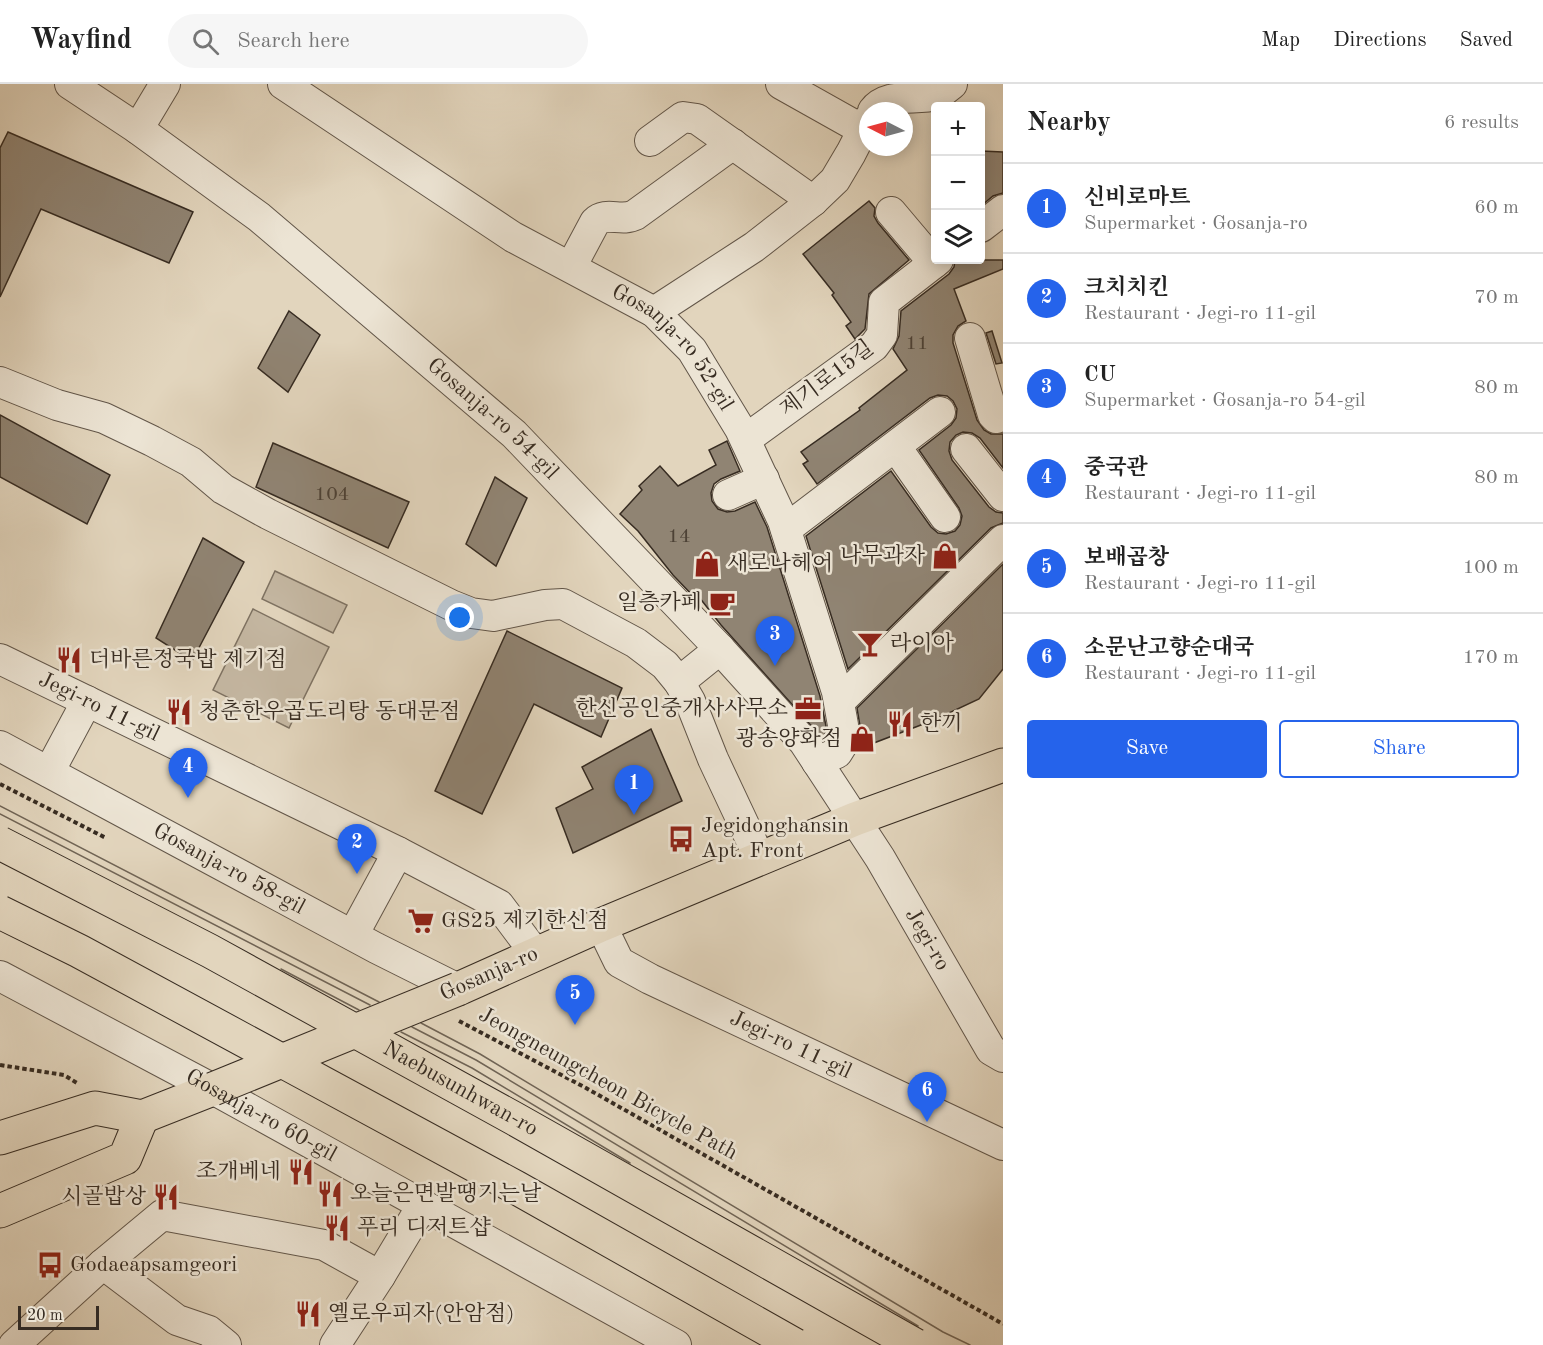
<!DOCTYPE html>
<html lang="en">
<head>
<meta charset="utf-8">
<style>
	:root { --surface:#fff; --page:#f6f6f6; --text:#222; --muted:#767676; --line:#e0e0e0; --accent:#2563eb }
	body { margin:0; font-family:"Old Standard TT","Noto Serif KR",serif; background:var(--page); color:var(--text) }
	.controls { position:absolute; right:18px; top:18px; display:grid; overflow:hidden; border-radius:6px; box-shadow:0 3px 15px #0003 }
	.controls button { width:54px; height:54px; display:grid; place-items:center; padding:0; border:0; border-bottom:2px solid var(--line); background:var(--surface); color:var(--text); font:30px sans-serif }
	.compass { position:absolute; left:859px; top:18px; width:54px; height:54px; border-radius:50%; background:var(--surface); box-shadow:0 3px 15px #0003; rotate:276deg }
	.scale { position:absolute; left:18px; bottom:15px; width:81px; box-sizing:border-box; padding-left:6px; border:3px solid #372c22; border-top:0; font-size:16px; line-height:21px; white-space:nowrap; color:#372c22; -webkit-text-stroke:4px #ece4d4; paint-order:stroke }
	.you { position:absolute; left:460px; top:534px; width:21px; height:21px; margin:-15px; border:4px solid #fff; border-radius:50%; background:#1a73e8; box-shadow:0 0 0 9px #1a73e833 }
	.badge { display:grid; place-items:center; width:39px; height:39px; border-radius:50%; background:var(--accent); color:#fff; font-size:20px; font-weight:700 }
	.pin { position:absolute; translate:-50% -50px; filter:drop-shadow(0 2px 3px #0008) }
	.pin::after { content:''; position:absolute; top:32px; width:21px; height:18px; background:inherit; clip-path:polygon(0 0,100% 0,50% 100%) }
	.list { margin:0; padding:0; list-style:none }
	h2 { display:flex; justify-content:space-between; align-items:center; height:78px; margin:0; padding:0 24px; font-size:26px }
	h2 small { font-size:20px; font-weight:400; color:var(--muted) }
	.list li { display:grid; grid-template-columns:39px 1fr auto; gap:18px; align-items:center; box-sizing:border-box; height:90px; padding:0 24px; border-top:2px solid var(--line) }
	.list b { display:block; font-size:22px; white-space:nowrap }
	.list p { margin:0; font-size:20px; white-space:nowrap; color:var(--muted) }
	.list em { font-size:20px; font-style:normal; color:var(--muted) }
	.actions { display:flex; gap:12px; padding:18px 24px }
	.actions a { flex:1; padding:14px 0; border:2px solid var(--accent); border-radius:6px; text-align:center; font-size:21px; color:var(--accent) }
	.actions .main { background:var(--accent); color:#fff }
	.icon { flex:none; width:33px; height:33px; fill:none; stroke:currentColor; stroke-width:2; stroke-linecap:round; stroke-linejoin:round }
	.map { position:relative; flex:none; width:1003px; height:1261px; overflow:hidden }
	header { display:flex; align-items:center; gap:36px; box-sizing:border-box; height:84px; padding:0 30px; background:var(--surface); border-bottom:2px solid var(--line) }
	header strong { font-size:28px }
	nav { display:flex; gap:33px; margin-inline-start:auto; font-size:21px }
	.search { width:420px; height:54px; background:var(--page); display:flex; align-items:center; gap:15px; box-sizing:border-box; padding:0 21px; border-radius:33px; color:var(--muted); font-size:22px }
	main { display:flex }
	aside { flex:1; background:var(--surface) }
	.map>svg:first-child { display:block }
	.green { fill:#c5b8a3; stroke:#7e7262; stroke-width:1.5 }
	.pier { fill:#e2d5bd }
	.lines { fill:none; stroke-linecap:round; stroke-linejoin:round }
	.shore { stroke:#706455; stroke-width:1.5 }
	.building { fill:#908473; stroke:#372c22; stroke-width:1.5 }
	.minor-casing { stroke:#625649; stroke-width:32 }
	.major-casing { stroke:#372c22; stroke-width:35 }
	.path { stroke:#372c22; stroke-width:4; stroke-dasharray:4.5 3; stroke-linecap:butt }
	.minor { stroke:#ece4d4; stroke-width:30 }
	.major { stroke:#e2d5bd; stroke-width:33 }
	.major-bridge-casing { stroke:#372c22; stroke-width:35; stroke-linecap:butt }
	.highway-bridge-casing { stroke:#372c22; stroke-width:35; stroke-linecap:butt }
	.major-bridge { stroke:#e2d5bd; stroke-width:33 }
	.highway-bridge { stroke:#e2d5bd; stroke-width:33 }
	.labels { text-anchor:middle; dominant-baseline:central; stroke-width:5; stroke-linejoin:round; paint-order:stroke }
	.number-label { font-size:20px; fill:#4d4236 }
	.street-label { font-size:22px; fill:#372c22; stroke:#ece4d4 }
	.poi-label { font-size:22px; fill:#372c22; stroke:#ece4d4; text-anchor:start }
</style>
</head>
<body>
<header>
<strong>Wayfind</strong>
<div class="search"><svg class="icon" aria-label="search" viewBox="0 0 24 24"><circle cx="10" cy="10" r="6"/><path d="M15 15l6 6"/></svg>Search here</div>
<nav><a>Map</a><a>Directions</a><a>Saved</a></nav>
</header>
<main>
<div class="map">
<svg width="1003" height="1261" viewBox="0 0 1003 1261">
	<rect width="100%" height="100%" fill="#e2d5bd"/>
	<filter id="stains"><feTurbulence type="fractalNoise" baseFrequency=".00333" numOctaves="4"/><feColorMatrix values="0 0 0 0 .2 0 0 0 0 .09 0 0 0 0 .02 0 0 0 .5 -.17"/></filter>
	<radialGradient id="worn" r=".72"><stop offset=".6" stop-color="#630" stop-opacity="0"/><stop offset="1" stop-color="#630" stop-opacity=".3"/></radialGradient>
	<g class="green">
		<path d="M275 487 347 521 333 549 262 515Z"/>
		<path d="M253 525 329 563 289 644 213 606Z"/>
	</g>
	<path class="pier" d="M0 724 128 788 307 888 325 879 464 951 441 963 979 1261H759L588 1165 321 1021 317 1023 182 947 183 946 53 875 0 850Z"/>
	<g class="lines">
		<g class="shore">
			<path d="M0 722 379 918"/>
			<path d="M0 730 370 921"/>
			<path d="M281 885 359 926"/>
			<path d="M421 939 480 970 943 1248 970 1261"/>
			<path d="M412 943 476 976 918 1242"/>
			<path d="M401 948 472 984 630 1079"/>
		</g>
	</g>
	<g class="building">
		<path d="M8 48 193 128 169 179 41 125 0 213V64Z"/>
		<path d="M981 67 1003 68V109L993 112 981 122Z"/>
		<path d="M869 117 875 124 874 132 878 139 909 176 869 210 865 245 855 255 846 242 851 238 832 211 834 209 803 170Z"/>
		<path d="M955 176H1003V185L954 205 966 237 958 242 953 251V259L977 336 984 346 991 350H1003V384L980 354 972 349 963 348 956 351 950 358 949 367 952 376 989 423 996 428 1003 429V439L991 444 848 585 806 452 891 387 931 443 938 449 946 450 955 447 960 441 962 432 959 424 919 366 951 341 956 334 957 325 953 317 947 312 938 311 930 314 817 400 803 380 808 377 801 368 860 326 859 324 907 286 893 265 899 252 901 227 949 190 954 183Z"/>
		<path d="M289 227 320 251 288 308 258 284Z"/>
		<path d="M992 247 1002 279 996 280 986 249Z"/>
		<path d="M0 331 110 391 87 440 0 393Z"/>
		<path d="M727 357 740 387 721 395 714 400 711 409 712 417 718 425 727 428 735 427 755 418 767 443 820 612 826 642 824 656 721 541 699 513 696 515 673 491 638 447 620 430 642 406 639 402 660 382 678 402 716 381 709 366Z"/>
		<path d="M273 359 409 418 388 464 256 403Z"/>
		<path d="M495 393 527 414 496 482 466 460Z"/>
		<path d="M203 454 244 478 192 577 156 554Z"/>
		<path d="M1003 480V585L979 615 934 636 858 665 860 642 857 624Z"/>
		<path d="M507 547 622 604 601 653 534 620 482 730 435 707Z"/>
		<path d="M651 645 682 717 573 769 556 724 593 705 582 683Z"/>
	</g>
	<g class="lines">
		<g class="minor-casing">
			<g id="minor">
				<path id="s1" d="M70 0 138 45 259 133 514 350 720 565 804 658 880 774 991 966 1003 973"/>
				<path id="s2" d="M283 0 513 153 654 228 692 266 740 345 783 437 837 608 843 641 842 661 837 669 817 678"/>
				<path d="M781 0 863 46"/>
				<path d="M873 27C887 8 916 17 936 11 942 9 947 4 952 0"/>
				<path d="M138 45 165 0"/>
				<path d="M650 57 683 33 697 35 813 117"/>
				<path d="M891 128 934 179"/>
				<path d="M981 143 1003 126"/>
				<path d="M571 183 595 138C606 127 621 138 635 131L733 60"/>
				<path d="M654 228 754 163 813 117 835 96 851 69 868 36"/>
				<path d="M970 254 993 331 996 334 1003 332"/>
				<path d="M0 298 57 321 104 334 152 357 191 378 223 405 268 430 451 521 471 529 493 532 545 521 563 520 636 559 665 581 679 598 690 617 713 675 760 775"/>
				<path d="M746 355 874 262 882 251 884 218 938 176"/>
				<path d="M896 363 945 433"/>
				<path d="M966 365 1003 412"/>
				<path d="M728 411 764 395"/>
				<path d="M786 445 940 328"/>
				<path id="s3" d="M0 575 398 768 499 821 535 869"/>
				<path d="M679 598 720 565"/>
				<path d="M840 617 1003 456"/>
				<path id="s4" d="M0 662 376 864 458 905"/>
				<path d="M49 688 87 617"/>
				<path id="s5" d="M601 841 619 878 650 895 1003 1061"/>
				<path d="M353 851 398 768"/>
				<path id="s6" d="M0 892 213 1005 676 1261"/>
				<path d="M103 1180 177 1236 209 1247 226 1261"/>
				<path d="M14 1261 103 1180 162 1131 324 1161 380 1192"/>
				<path d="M335 1261 380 1192 422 1122"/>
			</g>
		</g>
		<g class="major-casing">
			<g id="major">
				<path d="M458 905 601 841 855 735 1003 681"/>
				<path d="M0 1054 95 1024 142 1033 213 1005"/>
				<path d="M0 1127 125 1074 142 1033"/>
			</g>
		</g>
		<g class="path">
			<path d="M0 700 106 754"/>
			<path d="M459 937 586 1004 1003 1240"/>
			<path d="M0 981 64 991 77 999"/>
		</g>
		<use href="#minor" class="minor"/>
		<use href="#major" class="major"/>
		<g class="major-bridge-casing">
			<path id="major-bridge" d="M213 1005 458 905"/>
		</g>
		<g class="highway-bridge-casing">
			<g id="highway-bridge">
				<path id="s7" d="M0 759 210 867 515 1035 915 1261"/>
				<path d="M0 828 79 867 517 1104 795 1261"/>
			</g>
		</g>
		<use href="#major-bridge" class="major-bridge"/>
		<use href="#highway-bridge" class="highway-bridge"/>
	</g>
	<defs>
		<g id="shop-bare" transform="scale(2.07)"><path d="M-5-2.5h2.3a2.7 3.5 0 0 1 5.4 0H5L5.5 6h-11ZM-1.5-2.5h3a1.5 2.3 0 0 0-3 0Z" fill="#8f2418" stroke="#ece4d4" stroke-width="2.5" paint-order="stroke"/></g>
		<g id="cafe-bare" transform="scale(2.07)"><path d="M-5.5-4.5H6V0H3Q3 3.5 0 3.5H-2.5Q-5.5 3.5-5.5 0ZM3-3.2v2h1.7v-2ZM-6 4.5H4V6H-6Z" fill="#8f2418" stroke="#ece4d4" stroke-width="2.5" paint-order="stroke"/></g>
		<g id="bar-bare" transform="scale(2.07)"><path d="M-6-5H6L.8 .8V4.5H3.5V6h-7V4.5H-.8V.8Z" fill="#8f2418" stroke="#ece4d4" stroke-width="2.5" paint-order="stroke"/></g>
		<g id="restaurant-bare" transform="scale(2.07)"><path d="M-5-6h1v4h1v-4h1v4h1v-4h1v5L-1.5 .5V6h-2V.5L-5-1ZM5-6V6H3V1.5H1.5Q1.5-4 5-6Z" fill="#8f2418" stroke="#ece4d4" stroke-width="2.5" paint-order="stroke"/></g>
		<g id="office-bare" transform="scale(2.07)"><path d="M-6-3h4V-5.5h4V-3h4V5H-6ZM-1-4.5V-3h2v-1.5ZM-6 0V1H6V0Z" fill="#8f2418" stroke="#ece4d4" stroke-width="2.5" paint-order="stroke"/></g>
		<g id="bus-bare" transform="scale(2.07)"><path d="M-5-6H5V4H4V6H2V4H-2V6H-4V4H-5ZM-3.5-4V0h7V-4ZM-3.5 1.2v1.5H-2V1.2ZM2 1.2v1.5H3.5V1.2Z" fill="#8f2418" stroke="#ece4d4" stroke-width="2.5" paint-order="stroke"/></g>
		<g id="supermarket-bare" transform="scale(2.07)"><path d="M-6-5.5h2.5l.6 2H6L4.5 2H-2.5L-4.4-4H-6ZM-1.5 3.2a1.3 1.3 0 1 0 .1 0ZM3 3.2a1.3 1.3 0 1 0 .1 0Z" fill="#8f2418" stroke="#ece4d4" stroke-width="2.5" paint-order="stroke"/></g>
	</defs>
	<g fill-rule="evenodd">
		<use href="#shop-bare" x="945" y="472"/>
		<use href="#shop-bare" x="707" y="480"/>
		<use href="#cafe-bare" x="722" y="519"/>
		<use href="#bar-bare" x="870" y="560"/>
		<use href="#restaurant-bare" x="69" y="576"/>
		<use href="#office-bare" x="808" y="625"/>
		<use href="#restaurant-bare" x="179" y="628"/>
		<use href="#restaurant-bare" x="900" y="640"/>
		<use href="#shop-bare" x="862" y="655"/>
		<use href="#bus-bare" x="681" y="755"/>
		<use href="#supermarket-bare" x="421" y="837"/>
		<use href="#restaurant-bare" x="301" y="1088"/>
		<use href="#restaurant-bare" x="330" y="1110"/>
		<use href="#restaurant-bare" x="166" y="1113"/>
		<use href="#restaurant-bare" x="337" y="1144"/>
		<use href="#bus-bare" x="50" y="1181"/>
		<use href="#restaurant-bare" x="308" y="1230"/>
	</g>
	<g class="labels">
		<g class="number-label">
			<text x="917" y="260">11</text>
			<text x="332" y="411">104</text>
			<text x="679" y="453">14</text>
		</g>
		<g class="street-label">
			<text stroke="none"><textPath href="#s2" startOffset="474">Gosanja-ro 52-gil</textPath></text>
			<text transform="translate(827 295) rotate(-37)">제기로15길</text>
			<text stroke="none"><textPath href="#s1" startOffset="540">Gosanja-ro 54-gil</textPath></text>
			<text stroke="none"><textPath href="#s3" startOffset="110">Jegi-ro 11-gil</textPath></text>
			<text stroke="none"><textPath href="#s4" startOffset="260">Gosanja-ro 58-gil</textPath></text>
			<text stroke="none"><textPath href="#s1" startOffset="1222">Jegi-ro</textPath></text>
			<text transform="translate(489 890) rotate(-24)">Gosanja-ro</text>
			<text stroke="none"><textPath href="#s5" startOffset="232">Jegi-ro 11-gil</textPath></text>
			<text transform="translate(608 1000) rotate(29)">Jeongneungcheon Bicycle Path</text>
			<text stroke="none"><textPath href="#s7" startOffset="522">Naebusunhwan-ro</textPath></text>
			<text stroke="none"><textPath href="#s6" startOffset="296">Gosanja-ro 60-gil</textPath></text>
		</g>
		<g class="poi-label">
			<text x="925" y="472" text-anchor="end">나무과자</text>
			<text x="727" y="480">새로나헤어</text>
			<text x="702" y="519" text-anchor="end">일층카페</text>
			<text x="890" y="560">라이아</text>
			<text x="89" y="576">더바른정국밥 제기점</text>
			<text x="788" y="625" text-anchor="end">한신공인중개사사무소</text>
			<text x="199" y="628">청춘한우곱도리탕 동대문점</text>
			<text x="920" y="640">한끼</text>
			<text x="842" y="655" text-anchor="end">광송양화점</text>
			<text x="701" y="742">Jegidonghansin<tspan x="701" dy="25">Apt. Front</tspan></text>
			<text x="441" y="837">GS25 제기한신점</text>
			<text x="281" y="1088" text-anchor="end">조개베네</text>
			<text x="350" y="1110">오늘은면발땡기는날</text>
			<text x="146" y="1113" text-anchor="end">시골밥상</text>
			<text x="357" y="1144">푸리 디저트샵</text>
			<text x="70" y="1181">Godaeapsamgeori</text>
			<text x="328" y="1230">옐로우피자(안암점)</text>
		</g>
	</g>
	<rect width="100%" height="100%" filter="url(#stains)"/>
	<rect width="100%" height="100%" fill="url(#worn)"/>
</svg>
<div class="controls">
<button>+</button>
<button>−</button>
<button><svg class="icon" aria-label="layers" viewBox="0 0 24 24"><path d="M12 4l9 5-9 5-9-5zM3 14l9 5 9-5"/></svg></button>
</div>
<svg class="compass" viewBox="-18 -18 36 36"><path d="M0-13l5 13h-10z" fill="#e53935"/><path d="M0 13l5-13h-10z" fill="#767676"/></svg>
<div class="scale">20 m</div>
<div class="you"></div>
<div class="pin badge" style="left:634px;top:731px">1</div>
<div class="pin badge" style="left:357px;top:790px">2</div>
<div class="pin badge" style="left:775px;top:582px">3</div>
<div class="pin badge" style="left:188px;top:714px">4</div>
<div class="pin badge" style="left:575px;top:941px">5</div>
<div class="pin badge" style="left:927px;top:1038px">6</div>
</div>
<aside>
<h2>Nearby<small>6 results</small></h2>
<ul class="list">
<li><span class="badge">1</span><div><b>신비로마트</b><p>Supermarket · Gosanja-ro</p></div><em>60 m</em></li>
<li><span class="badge">2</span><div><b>크치치킨</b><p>Restaurant · Jegi-ro 11-gil</p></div><em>70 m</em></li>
<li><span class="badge">3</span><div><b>CU</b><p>Supermarket · Gosanja-ro 54-gil</p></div><em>80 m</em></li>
<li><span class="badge">4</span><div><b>중국관</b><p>Restaurant · Jegi-ro 11-gil</p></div><em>80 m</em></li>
<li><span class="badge">5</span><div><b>보배곱창</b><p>Restaurant · Jegi-ro 11-gil</p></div><em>100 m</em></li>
<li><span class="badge">6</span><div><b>소문난고향순대국</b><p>Restaurant · Jegi-ro 11-gil</p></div><em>170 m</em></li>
</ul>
<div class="actions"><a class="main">Save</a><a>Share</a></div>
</aside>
</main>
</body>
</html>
